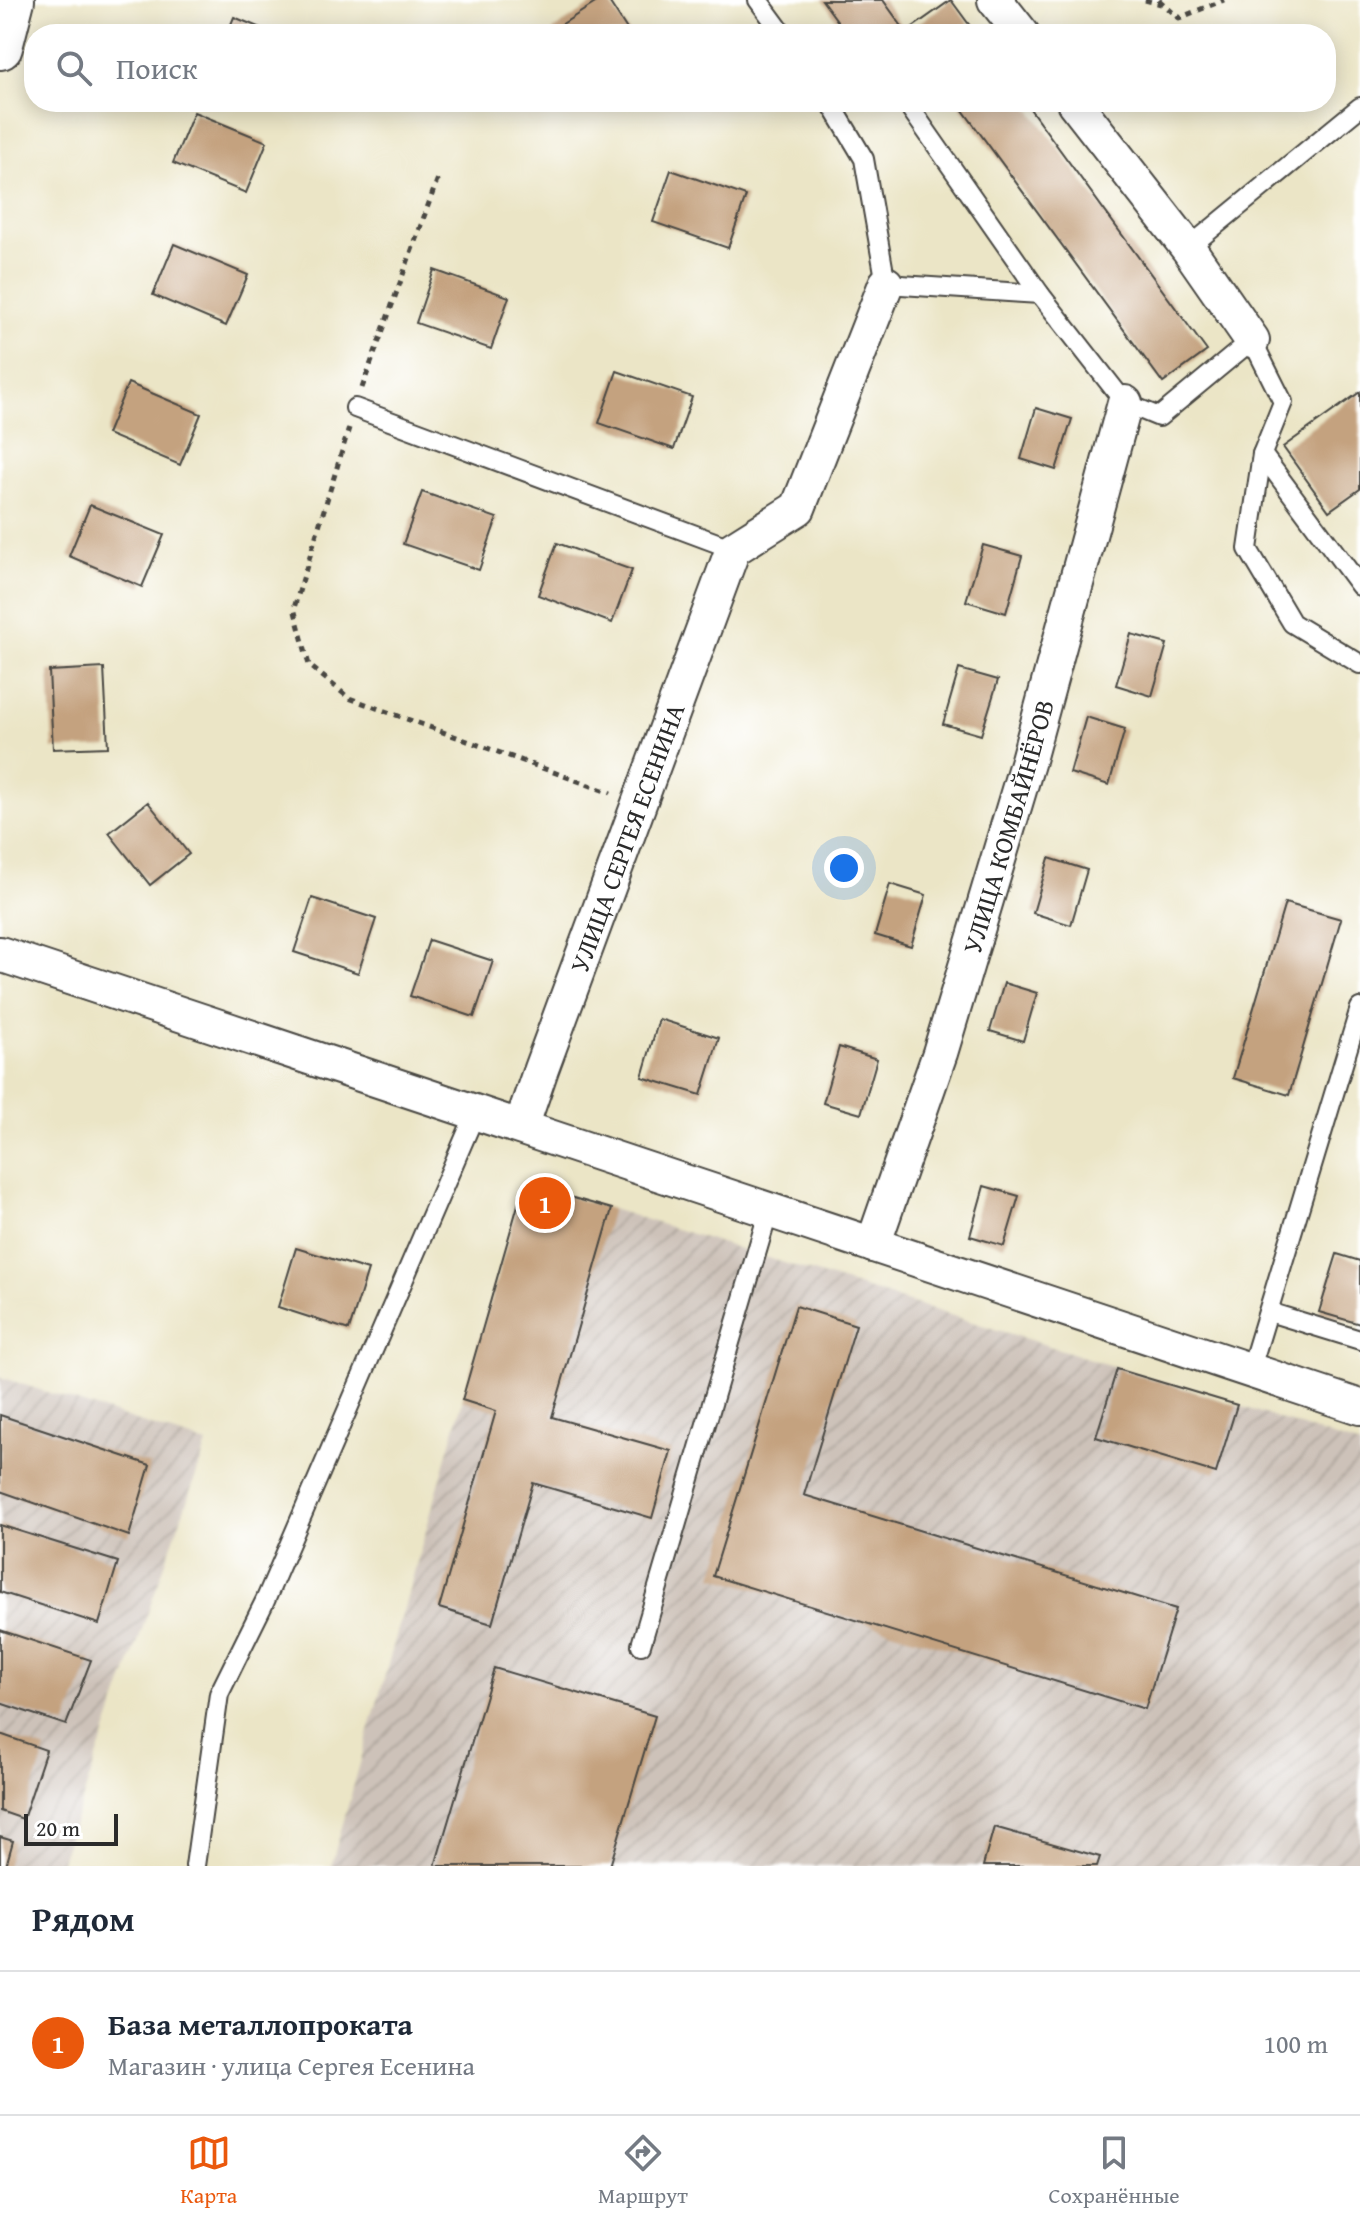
<!DOCTYPE html>
<html lang="ru">
<head>
<meta charset="utf-8">
<style>
	:root { --surface:#fff; --page:#f2f2f3; --text:#1f2937; --muted:#747a83; --line:#e0e1e3; --accent:#ea580c }
	body { margin:0; font-family:"Gentium Book Plus",serif; background:var(--page); color:var(--text) }
	.scale { position:absolute; left:24px; bottom:20px; width:94px; box-sizing:border-box; padding-left:8px; border:4px solid #2b2b2b; border-top:0; font-size:22px; line-height:28px; white-space:nowrap; color:#2b2b2b; -webkit-text-stroke:6px #fff; paint-order:stroke }
	.you { position:absolute; left:844px; top:868px; width:28px; height:28px; margin:-20px; border:6px solid #fff; border-radius:50%; background:#1a73e8; box-shadow:0 0 0 12px #1a73e833 }
	.badge { display:grid; place-items:center; width:52px; height:52px; border-radius:50%; background:var(--accent); color:#fff; font-size:26px; font-weight:700 }
	.pin { position:absolute; translate:-50% -50%; border:4px solid #fff; box-shadow:0 2px 8px #0006 }
	.list { margin:0; padding:0; list-style:none }
	h2 { display:flex; justify-content:space-between; align-items:center; height:104px; margin:0; padding:0 32px; font-size:34px }
	h2 small { font-size:26px; font-weight:400; color:var(--muted) }
	.list li { display:grid; grid-template-columns:52px 1fr auto; gap:24px; align-items:center; box-sizing:border-box; height:144px; padding:0 32px; border-top:2px solid var(--line) }
	.list b { display:block; font-size:30px; white-space:nowrap }
	.list p { margin:0; font-size:26px; white-space:nowrap; color:var(--muted) }
	.list em { font-size:26px; font-style:normal; color:var(--muted) }
	.icon { flex:none; width:44px; height:44px; fill:none; stroke:currentColor; stroke-width:2; stroke-linecap:round; stroke-linejoin:round }
	.map { position:relative; flex:none; width:1360px; height:1866px; overflow:hidden }
	.search { position:absolute; background:var(--surface); box-shadow:0 4px 20px #0003; left:24px; right:24px; top:24px; height:88px; display:flex; align-items:center; gap:20px; box-sizing:border-box; padding:0 28px; border-radius:32px; color:var(--muted); font-size:30px }
	.sheet { height:248px; background:var(--surface) }
	nav { display:flex; justify-content:space-around; align-items:center; box-sizing:border-box; height:112px; border-top:2px solid var(--line); background:var(--surface); font-size:22px; color:var(--muted) }
	nav a { display:grid; justify-items:center; gap:4px }
	nav .on { color:var(--accent) }
	.map>svg:first-child { display:block }
	.industrial { fill:url(#industrial-furrows) }
	.building { fill:#c4a27f }
	.lines { fill:none; stroke-linecap:round; stroke-linejoin:round }
	.lane-casing { stroke:#484742; stroke-width:22 }
	.street-casing { stroke:#484742; stroke-width:38 }
	.secondary-casing { stroke:#484742; stroke-width:48 }
	.path { stroke:#484742; stroke-width:5; stroke-dasharray:6 6; stroke-linecap:butt }
	.lane { stroke:#fff; stroke-width:18 }
	.street { stroke:#fff; stroke-width:34 }
	.secondary { stroke:#fff; stroke-width:44 }
	.labels { text-anchor:middle; dominant-baseline:central; stroke-width:6; stroke-linejoin:round; paint-order:stroke }
	.street-label { font-size:26px; fill:#2b2b2b; stroke:#fff }
</style>
</head>
<body>
<div class="map">
<svg width="1360" height="1866" viewBox="0 0 1360 1866">
	<defs>
		<pattern id="industrial-furrows" width="10" height="10" patternUnits="userSpaceOnUse" patternTransform="scale(2)"><rect width="10" height="10" fill="#cdc2b9"/><path d="M-1 1l2-2M0 10L10 0M9 11l2-2" fill="none" stroke="#b0a79f"/></pattern>
	</defs>
	<rect width="100%" height="100%" fill="#fff"/>
	<filter id="ink" filterUnits="userSpaceOnUse"><feTurbulence type="fractalNoise" baseFrequency=".0125" numOctaves="2"/><feDisplacementMap in="SourceGraphic" scale="16" xChannelSelector="R" yChannelSelector="G"/><feConvolveMatrix kernelMatrix="1 2 1 2 8 2 1 2 1" color-interpolation-filters="sRGB"/></filter>
	<filter id="wash" filterUnits="userSpaceOnUse"><feTurbulence type="fractalNoise" baseFrequency=".006" numOctaves="4" result="noise"/><feDisplacementMap in="SourceGraphic" scale="32" xChannelSelector="R" yChannelSelector="G"/><feGaussianBlur stdDeviation="1.8" result="paint"/><feColorMatrix in="noise" values="0 0 0 0 0 0 0 0 0 0 0 0 0 0 0 0 0 1.4 0 .05"/><feComposite in="paint" operator="in"/></filter>
	<g filter="url(#wash)">
		<rect width="100%" height="100%" fill="#ebe5c6"/>
		<g class="industrial">
			<path d="M524 1184 612 1209 1237 1405 1360 1446V1866H331Z"/>
			<path d="M0 1377 207 1444 59 1866H0Z"/>
		</g>
		<g id="blocks">
			<g class="building">
				<path d="M600 0H608L630 34H555L553 30Z"/>
				<path d="M822 0H883L906 32 903 34H847Z"/>
				<path d="M951 0 976 34H908L906 32Z"/>
				<path d="M234 17 275 34H227Z"/>
				<path d="M957 102H1025L1207 351 1163 383Z"/>
				<path d="M194 112 267 142 246 193 173 163Z"/>
				<path d="M671 170 746 196 728 248 653 222Z"/>
				<path d="M174 244 248 275 226 326 153 295Z"/>
				<path d="M434 270 509 297 491 349 416 323Z"/>
				<path d="M617 371 692 397 674 449 599 423Z"/>
				<path d="M128 383 201 414 180 465 107 434Z"/>
				<path d="M1360 392V489L1329 511 1283 447Z"/>
				<path d="M1036 408 1072 419 1056 470 1021 459Z"/>
				<path d="M422 492 497 518 479 570 403 544Z"/>
				<path d="M90 505 164 535 142 587 69 556Z"/>
				<path d="M557 543 632 570 612 623 538 595Z"/>
				<path d="M983 545 1022 556 1006 613 966 601Z"/>
				<path d="M1131 634 1167 644 1152 696 1116 685Z"/>
				<path d="M104 668 108 747 53 749 49 671Z"/>
				<path d="M959 669 998 680 981 735 943 724Z"/>
				<path d="M1086 717 1125 729 1109 785 1070 773Z"/>
				<path d="M148 802 189 854 150 885 109 833Z"/>
				<path d="M1049 858 1087 870 1071 925 1033 913Z"/>
				<path d="M890 884 926 895 911 946 875 935Z"/>
				<path d="M312 898 376 919 358 973 294 952Z"/>
				<path d="M1285 903 1341 919 1289 1095 1233 1078Z"/>
				<path d="M429 940 493 961 474 1017 410 996Z"/>
				<path d="M1004 983 1037 993 1023 1041 990 1031Z"/>
				<path d="M659 1019 719 1038 701 1095 642 1077Z"/>
				<path d="M839 1047 877 1059 861 1114 823 1103Z"/>
				<path d="M524 1184 612 1209 552 1417 671 1451 652 1518 533 1483 492 1624 439 1608 496 1411 462 1400Z"/>
				<path d="M984 1186 1019 1196 1004 1246 970 1236Z"/>
				<path d="M296 1248 368 1270 349 1330 278 1307Z"/>
				<path d="M1337 1254 1360 1261V1324L1319 1312Z"/>
				<path d="M796 1306 856 1325 804 1495 1176 1609 1145 1709 713 1576Z"/>
				<path d="M1117 1369 1237 1405 1216 1473 1096 1437Z"/>
				<path d="M0 1415 150 1465 129 1536 0 1491Z"/>
				<path d="M0 1525 118 1562 99 1624 0 1592Z"/>
				<path d="M0 1630 91 1660 66 1725 0 1703Z"/>
				<path d="M494 1668 655 1716 610 1866H435Z"/>
				<path d="M0 1734 46 1750 23 1819 0 1811Z"/>
				<path d="M994 1827 1100 1857 1097 1866H983Z"/>
				<path d="M0 1837 13 1841 6 1866H0Z"/>
			</g>
		</g>
	</g>
	<g filter="url(#ink)">
		<use href="#blocks" fill-opacity="0" stroke="#484742" stroke-width="2"/>
		<g class="lines">
			<g class="lane-casing">
				<g id="lane">
					<path d="M758 0 783 34"/>
					<path d="M830 102 864 159 886 284 1040 294"/>
					<path d="M906 102 1040 294 1125 403 1159 417 1252 340 1283 402 1262 454 1360 586"/>
					<path d="M1188 248 1360 107"/>
					<path d="M355 408 733 549"/>
					<path d="M1262 454 1248 549 1292 623 1360 664"/>
					<path d="M1269 1312 1360 1340"/>
					<path d="M1250 1371 1360 1008"/>
					<path d="M641 1645 769 1210"/>
					<path d="M195 1866 219 1694 265 1601 476 1112"/>
				</g>
			</g>
			<g class="street-casing">
				<g id="street">
					<path d="M995 0 1022 34"/>
					<path d="M1074 102 1188 248 1252 340"/>
					<path d="M0 954 1360 1407"/>
					<path id="s1" d="M521 1127 541 1069 733 549 798 508 886 284"/>
					<path id="s2" d="M873 1245 940 1053 1028 760 1125 403"/>
				</g>
			</g>
			<g class="secondary-casing">
				<path id="secondary" d="M0 47 12 0"/>
			</g>
			<g class="path">
				<path d="M1145 0 1161 4"/>
				<path d="M1159 0 1179 18 1224 0"/>
				<path d="M362 388 438 178"/>
				<path d="M349 428 294 608 309 665 349 698 611 793"/>
			</g>
			<use href="#lane" class="lane"/>
			<use href="#street" class="street"/>
			<use href="#secondary" class="secondary"/>
		</g>
	</g>
	<g class="labels">
		<g class="street-label">
			<text stroke="none"><textPath href="#s2" startOffset="440">УЛИЦА КОМБАЙНЁРОВ</textPath></text>
			<text stroke="none"><textPath href="#s1" startOffset="308">УЛИЦА СЕРГЕЯ ЕСЕНИНА</textPath></text>
		</g>
	</g>
</svg>
<div class="scale">20 m</div>
<div class="you"></div>
<div class="pin badge" style="left:545px;top:1203px">1</div>
<div class="search"><svg class="icon" aria-label="search" viewBox="0 0 24 24"><circle cx="10" cy="10" r="6"/><path d="M15 15l6 6"/></svg>Поиск</div>
</div>
<section class="sheet">
<h2>Рядом<small></small></h2>
<ul class="list">
<li><span class="badge">1</span><div><b>База металлопроката</b><p>Магазин · улица Сергея Есенина</p></div><em>100 m</em></li>
</ul>
</section>
<nav>
<a class="on"><svg class="icon" aria-label="map" viewBox="0 0 24 24"><path d="M3 6l6-2 6 2 6-2v14l-6 2-6-2-6 2zM9 4v14M15 6v14"/></svg>Карта</a>
<a><svg class="icon" aria-label="directions" viewBox="0 0 24 24"><path d="M12 3l9 9-9 9-9-9zM9 14v-3h6M13 9l2 2-2 2"/></svg>Маршрут</a>
<a><svg class="icon" aria-label="saved" viewBox="0 0 24 24"><path d="M7 4h10v16l-5-4-5 4z"/></svg>Сохранённые</a>
</nav>
</body>
</html>
